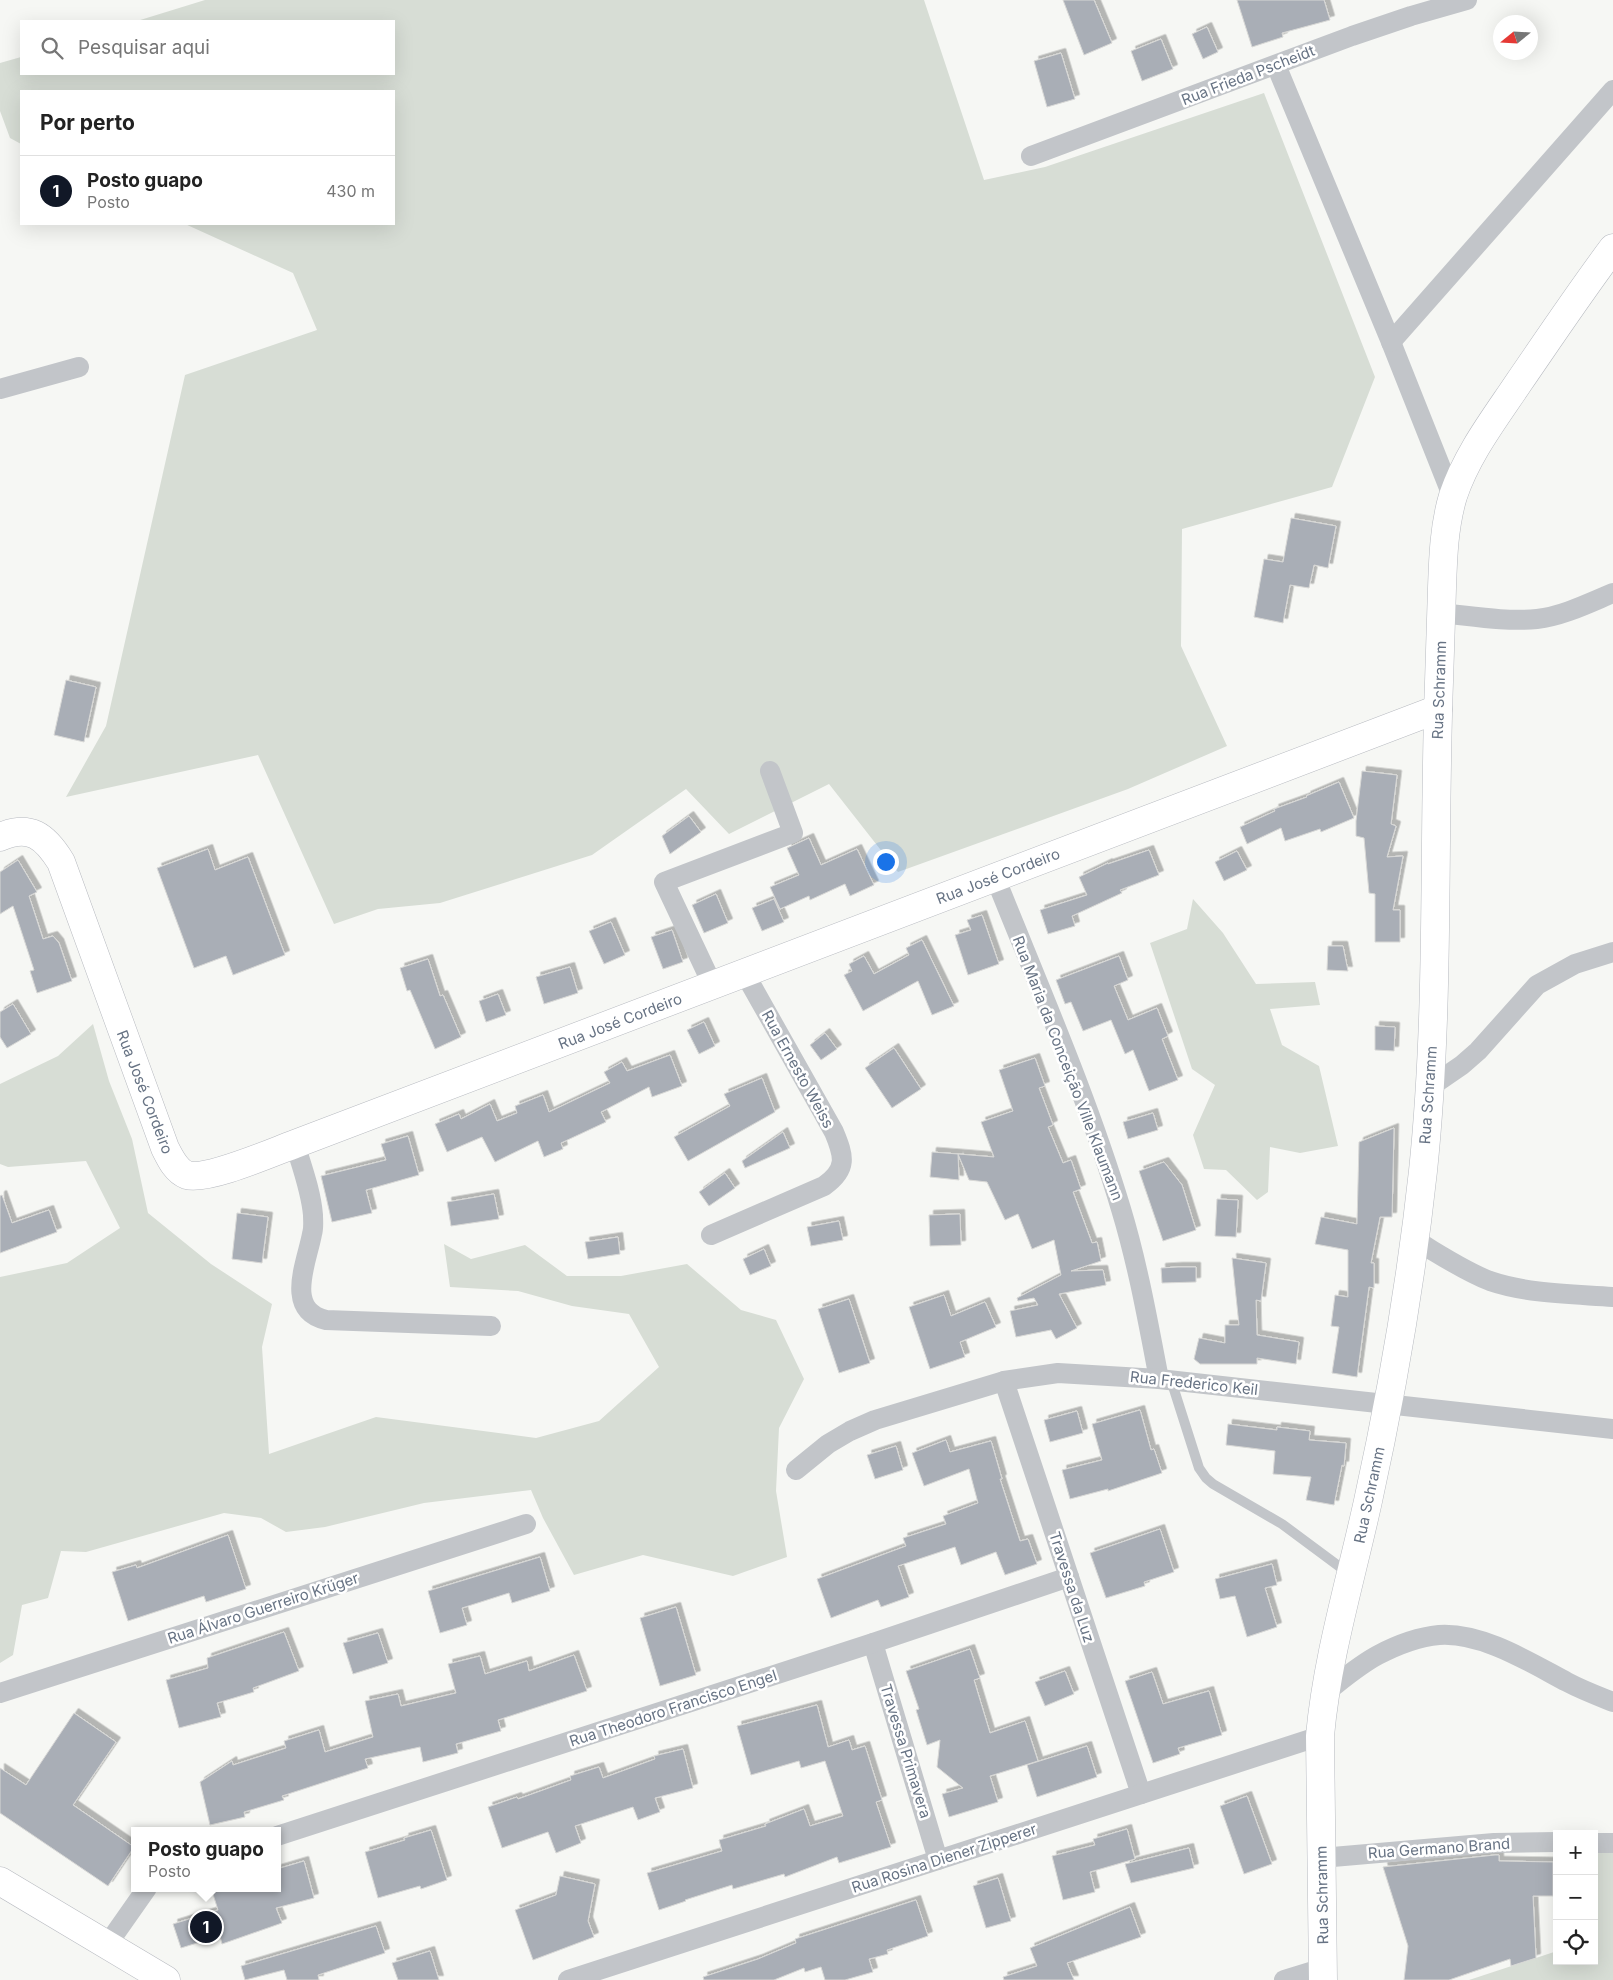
<!DOCTYPE html>
<html lang="pt">
<head>
<meta charset="utf-8">
<style>
	:root { --surface:#fff; --page:#f2f2f2; --text:#222; --muted:#767676; --line:#e0e0e0; --accent:#111827 }
	body { margin:0; font-family:Inter,sans-serif; background:var(--page); color:var(--text) }
	.controls { position:absolute; right:15px; bottom:15px; display:grid; overflow:hidden; border-radius:0px; box-shadow:0 5px 20px #0002 }
	.controls button { width:45px; height:45px; display:grid; place-items:center; padding:0; border:0; border-bottom:1px solid var(--line); background:var(--surface); color:var(--text); font:25px sans-serif }
	.compass { position:absolute; left:1493px; top:15px; width:45px; height:45px; border-radius:50%; background:var(--surface); box-shadow:0 5px 20px #0002; rotate:252deg }
	.you { position:absolute; left:885px; top:861px; width:18px; height:18px; margin:-12px; border:4px solid #fff; border-radius:50%; background:#1a73e8; box-shadow:0 0 0 8px #1a73e833 }
	.badge { display:grid; place-items:center; width:32px; height:32px; border-radius:50%; background:var(--accent); color:#fff; font-size:16px; font-weight:700 }
	.pin { position:absolute; translate:-50% -50%; border:2px solid #fff; box-shadow:0 1px 5px #0006 }
	.popup { position:absolute; left:131px; top:1827px; width:150px; height:65px; box-sizing:border-box; display:grid; place-content:center; border-radius:0px; background:var(--surface); filter:drop-shadow(0 1px 4px #0005); font-size:16px; white-space:nowrap; color:var(--muted) }
	.popup b { font-size:19px; color:var(--text) }
	.popup::after { content:''; position:absolute; left:50%; top:100%; margin-left:-10px; border:10px solid transparent; border-top-color:var(--surface) }
	.list { margin:0; padding:0; list-style:none }
	h2 { display:flex; justify-content:space-between; align-items:center; height:65px; margin:0; padding:0 20px; font-size:21px }
	h2 small { font-size:16px; font-weight:400; color:var(--muted) }
	.list li { display:grid; grid-template-columns:32px 1fr auto; gap:15px; align-items:center; box-sizing:border-box; height:70px; padding:0 20px; border-top:1px solid var(--line) }
	.list b { display:block; font-size:19px; white-space:nowrap }
	.list p { margin:0; font-size:16px; white-space:nowrap; color:var(--muted) }
	.list em { font-size:16px; font-style:normal; color:var(--muted) }
	.icon { flex:none; width:28px; height:28px; fill:none; stroke:currentColor; stroke-width:2; stroke-linecap:round; stroke-linejoin:round }
	.map { position:relative; flex:none; width:1613px; height:1980px; overflow:hidden }
	.search { position:absolute; background:var(--surface); box-shadow:0 5px 20px #0002; left:20px; top:20px; width:375px; height:55px; display:flex; align-items:center; gap:12px; box-sizing:border-box; padding:0 18px; border-radius:0px; color:var(--muted); font-size:19px }
	.panel { position:absolute; background:var(--surface); box-shadow:0 5px 20px #0002; left:20px; top:90px; width:375px; height:135px; border-radius:0px }
	.map>svg:first-child { display:block }
	.green { fill:#d7ddd5 }
	.building { fill:#a9aeb6; stroke:#d8d8d6; filter:url(#shadow) }
	.lines { fill:none; stroke-linecap:round; stroke-linejoin:round }
	.secondary-casing { stroke:#b7bac0; stroke-width:29 }
	.lane { stroke:#c2c5c9; stroke-width:10 }
	.street { stroke:#c2c5c9; stroke-width:20 }
	.secondary { stroke:#fff; stroke-width:28 }
	.labels { text-anchor:middle; dominant-baseline:central; stroke-width:5; stroke-linejoin:round; paint-order:stroke }
	.street-label { font-size:15px; fill:#677384; stroke:#fff }
</style>
</head>
<body>
<div class="map">
<svg width="1613" height="1980" viewBox="0 0 1613 1980">
	<defs>
		<filter id="shadow"><feDropShadow dx="4.5" dy="-4.5" stdDeviation="0" flood-color="#0004"/></filter>
	</defs>
	<rect width="100%" height="100%" fill="#f6f7f4"/>
	<g class="green">
		<path d="M205 0H924L984 180 1045 167 1264 93 1375 377 1332 487 1182 529 1181 646 1227 746 1128 789 898 872 829 784 729 834 686 789 592 855 440 903 378 909 334 924 258 755 66 797 106 726 185 375 317 330 293 273 185 224H394V91H21V144L10 138 0 111V63L21 57V74H394V21H137Z"/>
		<path d="M1193 899 1223 933 1256 984 1315 982 1320 1005 1270 1009 1282 1045 1319 1066 1338 1146 1300 1153 1270 1147 1268 1192 1257 1200 1226 1170 1204 1169 1193 1135 1215 1085 1192 1069 1150 943 1187 929Z"/>
		<path d="M93 1024 109 1081 132 1139 148 1213 211 1264 272 1304 262 1347 269 1454 376 1417 536 1438 599 1421 659 1367 629 1314 572 1306 518 1291 450 1287 444 1244 471 1259 525 1245 567 1276H621L687 1264 741 1310 776 1320 804 1379 779 1428 776 1491 787 1557 733 1576 643 1555 574 1575 543 1518 531 1490 424 1503 325 1527 286 1532 261 1518 224 1513 86 1552 61 1551 48 1598 22 1605 13 1655 0 1663V1277L67 1263 120 1228 86 1161 8 1167 0 1164V1084L58 1056Z"/>
		<path d="M1594 1852 1613 1853V1980H1469L1557 1951V1961H1594Z"/>
	</g>
	<g class="building">
		<path d="M1063 0H1094L1112 43 1084 55Z"/>
		<path d="M1237 0H1324L1330 20 1282 33 1283 37 1252 47Z"/>
		<path d="M1207 27 1218 52 1203 59 1192 34Z"/>
		<path d="M1161 39 1173 69 1142 81 1131 51Z"/>
		<path d="M1061 53 1075 99 1047 107 1034 61Z"/>
		<path d="M1291 518 1336 526 1328 568 1314 565 1309 588 1290 585 1283 623 1254 617 1264 559 1283 562Z"/>
		<path d="M66 680 96 687 84 742 54 735Z"/>
		<path d="M1362 771 1397 775 1391 824 1396 826 1387 857 1403 856 1393 910H1400V942H1375V894L1369 893 1364 838 1356 836V821Z"/>
		<path d="M1339 782 1354 818 1321 832 1320 829 1285 841 1281 828 1247 844 1240 827 1275 811 1274 809 1307 797 1306 796Z"/>
		<path d="M689 816 701 832 670 854 662 836Z"/>
		<path d="M809 838 821 865 857 849 874 885 850 896 845 884 810 900 809 896 780 909 770 887 799 875 787 848Z"/>
		<path d="M208 849 215 870 248 857 285 955 233 975 226 956 194 968 157 868Z"/>
		<path d="M1149 850 1159 875 1120 890 1122 893 1072 916 1075 926 1048 934 1040 910 1087 895 1079 877 1108 863V864Z"/>
		<path d="M1237 851 1247 870 1224 881 1215 862Z"/>
		<path d="M18 860 37 892 29 896 43 939 53 936 59 943 72 981 37 993 30 971 34 970 13 906 0 914V872Z"/>
		<path d="M716 894 728 923 704 933 692 905Z"/>
		<path d="M774 899 784 922 762 931 752 908Z"/>
		<path d="M982 915 999 964 968 975 955 935 971 930 967 920Z"/>
		<path d="M611 922 625 955 604 964 589 931Z"/>
		<path d="M672 930 683 962 663 969 651 937Z"/>
		<path d="M922 940 954 1006 932 1015 918 981 863 1011 844 975 852 971 849 964 864 956 874 974 909 955 906 948Z"/>
		<path d="M1328 946H1343L1348 971 1327 970Z"/>
		<path d="M1119 956 1128 980 1114 986 1128 1020 1157 1008 1168 1036 1162 1039 1178 1080 1149 1091 1133 1050 1125 1054 1111 1020 1083 1031 1071 1002 1065 1004 1056 980Z"/>
		<path d="M428 959 440 996 443 995 461 1037 435 1049 410 990 407 991 400 968Z"/>
		<path d="M570 967 578 993 544 1004 536 977Z"/>
		<path d="M498 994 506 1015 486 1022 479 1001Z"/>
		<path d="M13 1004 31 1034 7 1048 0 1037V1012Z"/>
		<path d="M704 1022 715 1046 699 1054 687 1030Z"/>
		<path d="M1375 1026 1395 1027 1394 1051 1375 1050Z"/>
		<path d="M825 1033 837 1049 821 1060 810 1045Z"/>
		<path d="M894 1048 921 1089 892 1108 865 1068Z"/>
		<path d="M670 1055 682 1086 652 1097 649 1087 601 1112 606 1122 561 1143 563 1149 544 1157 538 1141 495 1162 482 1137 447 1152 435 1124 459 1114 461 1119 490 1104 497 1121 517 1113 515 1106 543 1095 549 1112 610 1083 604 1072 622 1062 627 1071Z"/>
		<path d="M1035 1058 1045 1086 1039 1088 1053 1125 1048 1127 1063 1163 1071 1160 1081 1189 1073 1192 1092 1243 1097 1242 1101 1261 1071 1271 1103 1270 1106 1285 1059 1294 1077 1328 1056 1339 1051 1330 1016 1337 1010 1311 1038 1305 1034 1298 1018 1301 1017 1298 1061 1275 1054 1240 1032 1249 1018 1214 1005 1220 987 1182 969 1180 958 1154 994 1157 981 1122 1013 1111 999 1070Z"/>
		<path d="M762 1078 775 1112 688 1161 674 1137 730 1106 724 1094Z"/>
		<path d="M1153 1113 1158 1130 1128 1139 1123 1122Z"/>
		<path d="M1394 1128 1392 1217H1380L1371 1263H1374V1288L1369 1287 1357 1377 1332 1373 1339 1327 1331 1326 1335 1295 1348 1297V1250L1315 1244 1321 1217 1357 1224 1359 1142Z"/>
		<path d="M783 1132 790 1148 745 1168 742 1161Z"/>
		<path d="M408 1136 419 1175 366 1190 372 1213 332 1222 321 1176 386 1160 381 1144Z"/>
		<path d="M932 1152 958 1154 959 1180 930 1177Z"/>
		<path d="M1164 1162 1182 1185 1196 1230 1163 1241 1139 1171Z"/>
		<path d="M725 1173 735 1188 709 1206 699 1192Z"/>
		<path d="M494 1194 499 1219 451 1226 447 1202Z"/>
		<path d="M2 1195 12 1223 49 1210 57 1232 0 1253V1196Z"/>
		<path d="M1217 1199 1238 1200 1236 1237 1215 1236Z"/>
		<path d="M237 1213 268 1217 262 1263 232 1259Z"/>
		<path d="M960 1214 961 1245 930 1246 929 1215Z"/>
		<path d="M839 1221 843 1240 811 1246 807 1227Z"/>
		<path d="M618 1237 620 1254 588 1259 585 1242Z"/>
		<path d="M764 1249 771 1266 750 1275 743 1259Z"/>
		<path d="M1232 1258 1266 1263 1261 1301 1256 1300 1257 1335 1299 1342 1296 1364 1257 1358V1364H1200L1194 1359 1199 1338 1225 1343V1325H1239Z"/>
		<path d="M1178 1267H1196V1282L1162 1283 1161 1268Z"/>
		<path d="M944 1295 951 1316 985 1302 996 1327 960 1342 965 1357 930 1369 909 1307Z"/>
		<path d="M849 1299 870 1363 839 1373 818 1309Z"/>
		<path d="M1140 1410 1151 1450 1154 1449 1162 1473 1108 1491V1489L1070 1499 1062 1470 1102 1460 1092 1424Z"/>
		<path d="M1077 1411 1083 1433 1050 1442 1044 1420Z"/>
		<path d="M1228 1424 1277 1430V1427L1310 1431 1309 1440 1346 1443 1344 1466 1342 1465 1334 1505 1306 1500 1311 1477 1273 1474 1275 1451 1226 1445Z"/>
		<path d="M946 1440 950 1452 991 1441 1002 1479H1000L1020 1541 1028 1539 1037 1564 1005 1575 996 1552 961 1565 955 1547 898 1566 909 1597 881 1607 878 1600 831 1618 817 1579 906 1546 903 1538 946 1524 943 1516 978 1503 969 1469 924 1486 912 1453Z"/>
		<path d="M896 1446 903 1470 875 1479 867 1455Z"/>
		<path d="M1160 1529 1174 1572 1144 1582 1145 1586 1106 1598 1090 1553Z"/>
		<path d="M228 1535 246 1589 206 1602 204 1596 128 1621 112 1572 136 1565 137 1568Z"/>
		<path d="M540 1557 550 1591 512 1603 509 1593 462 1608 467 1625 440 1633 428 1591Z"/>
		<path d="M1272 1564 1277 1585 1265 1588 1277 1627 1247 1637 1235 1596 1220 1599 1215 1579Z"/>
		<path d="M676 1607 696 1675 660 1686 640 1618Z"/>
		<path d="M284 1632 299 1671 253 1688 254 1692 217 1703 221 1717 179 1728 166 1680 208 1668 207 1658Z"/>
		<path d="M378 1633 388 1663 353 1674 343 1643Z"/>
		<path d="M970 1649 980 1678 974 1680 990 1733 1025 1721 1038 1761 990 1776 998 1802 949 1817 942 1794 963 1788 937 1767 940 1740 927 1745 916 1710 919 1709 906 1671Z"/>
		<path d="M574 1655 587 1691 498 1720 501 1731 456 1744 458 1753 423 1762 420 1747 365 1759 368 1768 282 1796 284 1800 244 1812 245 1817 210 1825 200 1782 232 1761 233 1765 286 1748 284 1741 319 1730 325 1752 373 1737 365 1701 398 1694 401 1706 456 1693 448 1664 480 1656 485 1674 527 1661 529 1671Z"/>
		<path d="M1065 1671 1074 1694 1045 1706 1035 1682Z"/>
		<path d="M1152 1672 1163 1704 1209 1691 1222 1735 1178 1748 1180 1754 1153 1763 1125 1681Z"/>
		<path d="M817 1705 828 1747 849 1740 852 1750 865 1746 882 1800 876 1802 891 1847 839 1863 837 1857 785 1877 784 1874 733 1889 732 1885 685 1900 686 1901 659 1910 647 1873 722 1851 719 1840 766 1826 765 1824 804 1809 810 1826 843 1816 825 1761 801 1768 799 1761 751 1775 737 1726Z"/>
		<path d="M74 1713 116 1742 73 1805 134 1847 108 1886 0 1813V1768L26 1785Z"/>
		<path d="M1087 1746 1097 1777 1037 1797 1027 1765Z"/>
		<path d="M683 1749 693 1788 655 1798 660 1812 638 1820 633 1807 575 1826 581 1843 556 1853 548 1832 502 1848 488 1807 517 1797 518 1799 571 1780 570 1776 599 1767 603 1778 655 1759 654 1756Z"/>
		<path d="M1247 1796 1272 1864 1244 1874 1220 1806Z"/>
		<path d="M1127 1829 1135 1859 1090 1872 1095 1892 1063 1900 1052 1856 1095 1845 1093 1839Z"/>
		<path d="M431 1830 447 1880 421 1889 420 1886 378 1898 365 1852 405 1840 404 1838Z"/>
		<path d="M1189 1848 1194 1868 1131 1883 1125 1864Z"/>
		<path d="M1495 1855H1499V1861L1553 1862V1896H1533L1536 1958 1511 1966 1510 1959 1449 1980H1404L1408 1946 1383 1867Z"/>
		<path d="M304 1861 314 1898 276 1908 282 1923 222 1944 220 1936 181 1948 173 1924 218 1910 211 1888H277V1869Z"/>
		<path d="M560 1876 595 1884 588 1921 594 1937 533 1960 515 1910 556 1895Z"/>
		<path d="M998 1878 1011 1921 986 1928 973 1886Z"/>
		<path d="M916 1900 928 1936 887 1950 888 1954 869 1959 873 1972 845 1980H825L821 1967 805 1972 804 1968 774 1980H704L703 1977 758 1959 796 1943 795 1939Z"/>
		<path d="M1130 1907 1141 1937 1067 1963 1074 1980H1004L1003 1977 1037 1966 1030 1948Z"/>
		<path d="M376 1926 385 1953 318 1975 319 1980H287L284 1970 245 1980 241 1966Z"/>
		<path d="M430 1951 439 1980H398L392 1963Z"/>
	</g>
	<g class="lines">
		<g class="secondary-casing">
			<g id="secondary">
				<path d="M0 837C30 824 45 836 61 862L165 1148C170 1158 176 1171 187 1175 207 1181 273 1152 295 1144L1438 709"/>
				<path d="M0 1881 166 1980"/>
				<path d="M1323 1980 1320 1736C1327 1657 1351 1579 1368 1501 1392 1392 1411 1282 1423 1171 1440 1008 1433 845 1439 682 1440 651 1441 619 1442 588 1443 558 1444 526 1453 496 1467 454 1495 418 1519 382 1550 337 1580 292 1613 248"/>
			</g>
		</g>
		<path class="lane" d="M1171 1380 1199 1468 1206 1478 1213 1484 1282 1524 1348 1573"/>
		<g class="street">
			<path d="M1276 65 1391 342 1453 498"/>
			<path d="M1031 156 1352 36 1411 16 1467 0"/>
			<path d="M1391 342 1613 90"/>
			<path d="M0 389 79 367"/>
			<path d="M1441 613C1472 616 1505 622 1537 619 1563 616 1589 603 1613 593"/>
			<path d="M995 877C1039 987 1087 1096 1121 1209 1138 1265 1148 1322 1159 1379"/>
			<path d="M713 986 664 882 793 833 770 771"/>
			<path d="M1430 1087 1462 1065 1478 1051 1537 985 1575 964 1613 952"/>
			<path d="M295 1144C302 1167 311 1191 313 1215 313 1221 314 1228 312 1234 307 1262 284 1310 326 1320L491 1326"/>
			<path d="M711 1235 824 1186C848 1169 844 1156 834 1132L745 974"/>
			<path d="M1415 1240C1439 1254 1464 1271 1490 1281 1528 1294 1573 1294 1613 1297"/>
			<path d="M1004 1381 1141 1794"/>
			<path d="M796 1470 828 1444 850 1431 875 1420 1004 1381 1058 1373 1159 1379 1613 1429"/>
			<path d="M873 1643 938 1860"/>
			<path d="M0 1693 526 1524"/>
			<path d="M1325 1693C1342 1680 1359 1665 1378 1655 1397 1645 1418 1637 1439 1635 1482 1632 1531 1663 1567 1682 1582 1690 1598 1696 1613 1702"/>
			<path d="M277 1836 873 1643 1069 1577"/>
			<path d="M1594 1843H1613"/>
			<path d="M1321 1858 1494 1843 1557 1842"/>
			<path d="M107 1945 147 1888"/>
			<path d="M568 1980 1320 1736"/>
			<path d="M1284 1980 1323 1968"/>
		</g>
		<use href="#secondary" class="secondary"/>
	</g>
	<g class="labels">
		<g class="street-label">
			<text transform="translate(1248 75) rotate(-21)">Rua Frieda Pscheidt</text>
			<text transform="translate(1439 690) rotate(-88)">Rua Schramm</text>
			<text transform="translate(998 876) rotate(-21)">Rua José Cordeiro</text>
			<text transform="translate(620 1021) rotate(-21)">Rua José Cordeiro</text>
			<text transform="translate(1068 1068) rotate(69)">Rua Maria da Conceição Ville Klaumann</text>
			<text transform="translate(798 1069) rotate(61)">Rua Ernesto Weiss</text>
			<text transform="translate(145 1092) rotate(69)">Rua José Cordeiro</text>
			<text transform="translate(1428 1095) rotate(-86)">Rua Schramm</text>
			<text transform="translate(1194 1383) rotate(6)">Rua Frederico Keil</text>
			<text transform="translate(1369 1495) rotate(-78)">Rua Schramm</text>
			<text transform="translate(1072 1587) rotate(72)">Travessa da Luz</text>
			<text transform="translate(263 1608) rotate(-18)">Rua Álvaro Guerreiro Krüger</text>
			<text transform="translate(673 1708) rotate(-18)">Rua Theodoro Francisco Engel</text>
			<text transform="translate(906 1751) rotate(73)">Travessa Primavera</text>
			<text transform="translate(1439 1848) rotate(-4)">Rua Germano Brand</text>
			<text transform="translate(944 1858) rotate(-18)">Rua Rosina Diener Zipperer</text>
			<text transform="translate(1322 1895) rotate(-91)">Rua Schramm</text>
		</g>
	</g>
</svg>
<div class="controls">
<button>+</button>
<button>−</button>
<button><svg class="icon" aria-label="locate" viewBox="0 0 24 24"><circle cx="12" cy="12" r="6"/><path d="M12 2v4M12 18v4M2 12h4M18 12h4"/></svg></button>
</div>
<svg class="compass" viewBox="-18 -18 36 36"><path d="M0-13l5 13h-10z" fill="#e53935"/><path d="M0 13l5-13h-10z" fill="#767676"/></svg>
<div class="you"></div>
<div class="pin badge" style="left:206px;top:1927px">1</div>
<div class="popup"><b>Posto guapo</b>Posto</div>
<div class="search"><svg class="icon" aria-label="search" viewBox="0 0 24 24"><circle cx="10" cy="10" r="6"/><path d="M15 15l6 6"/></svg>Pesquisar aqui</div>
<section class="panel">
<h2>Por perto<small></small></h2>
<ul class="list">
<li><span class="badge">1</span><div><b>Posto guapo</b><p>Posto</p></div><em>430 m</em></li>
</ul>
</section>
</div>
</body>
</html>
